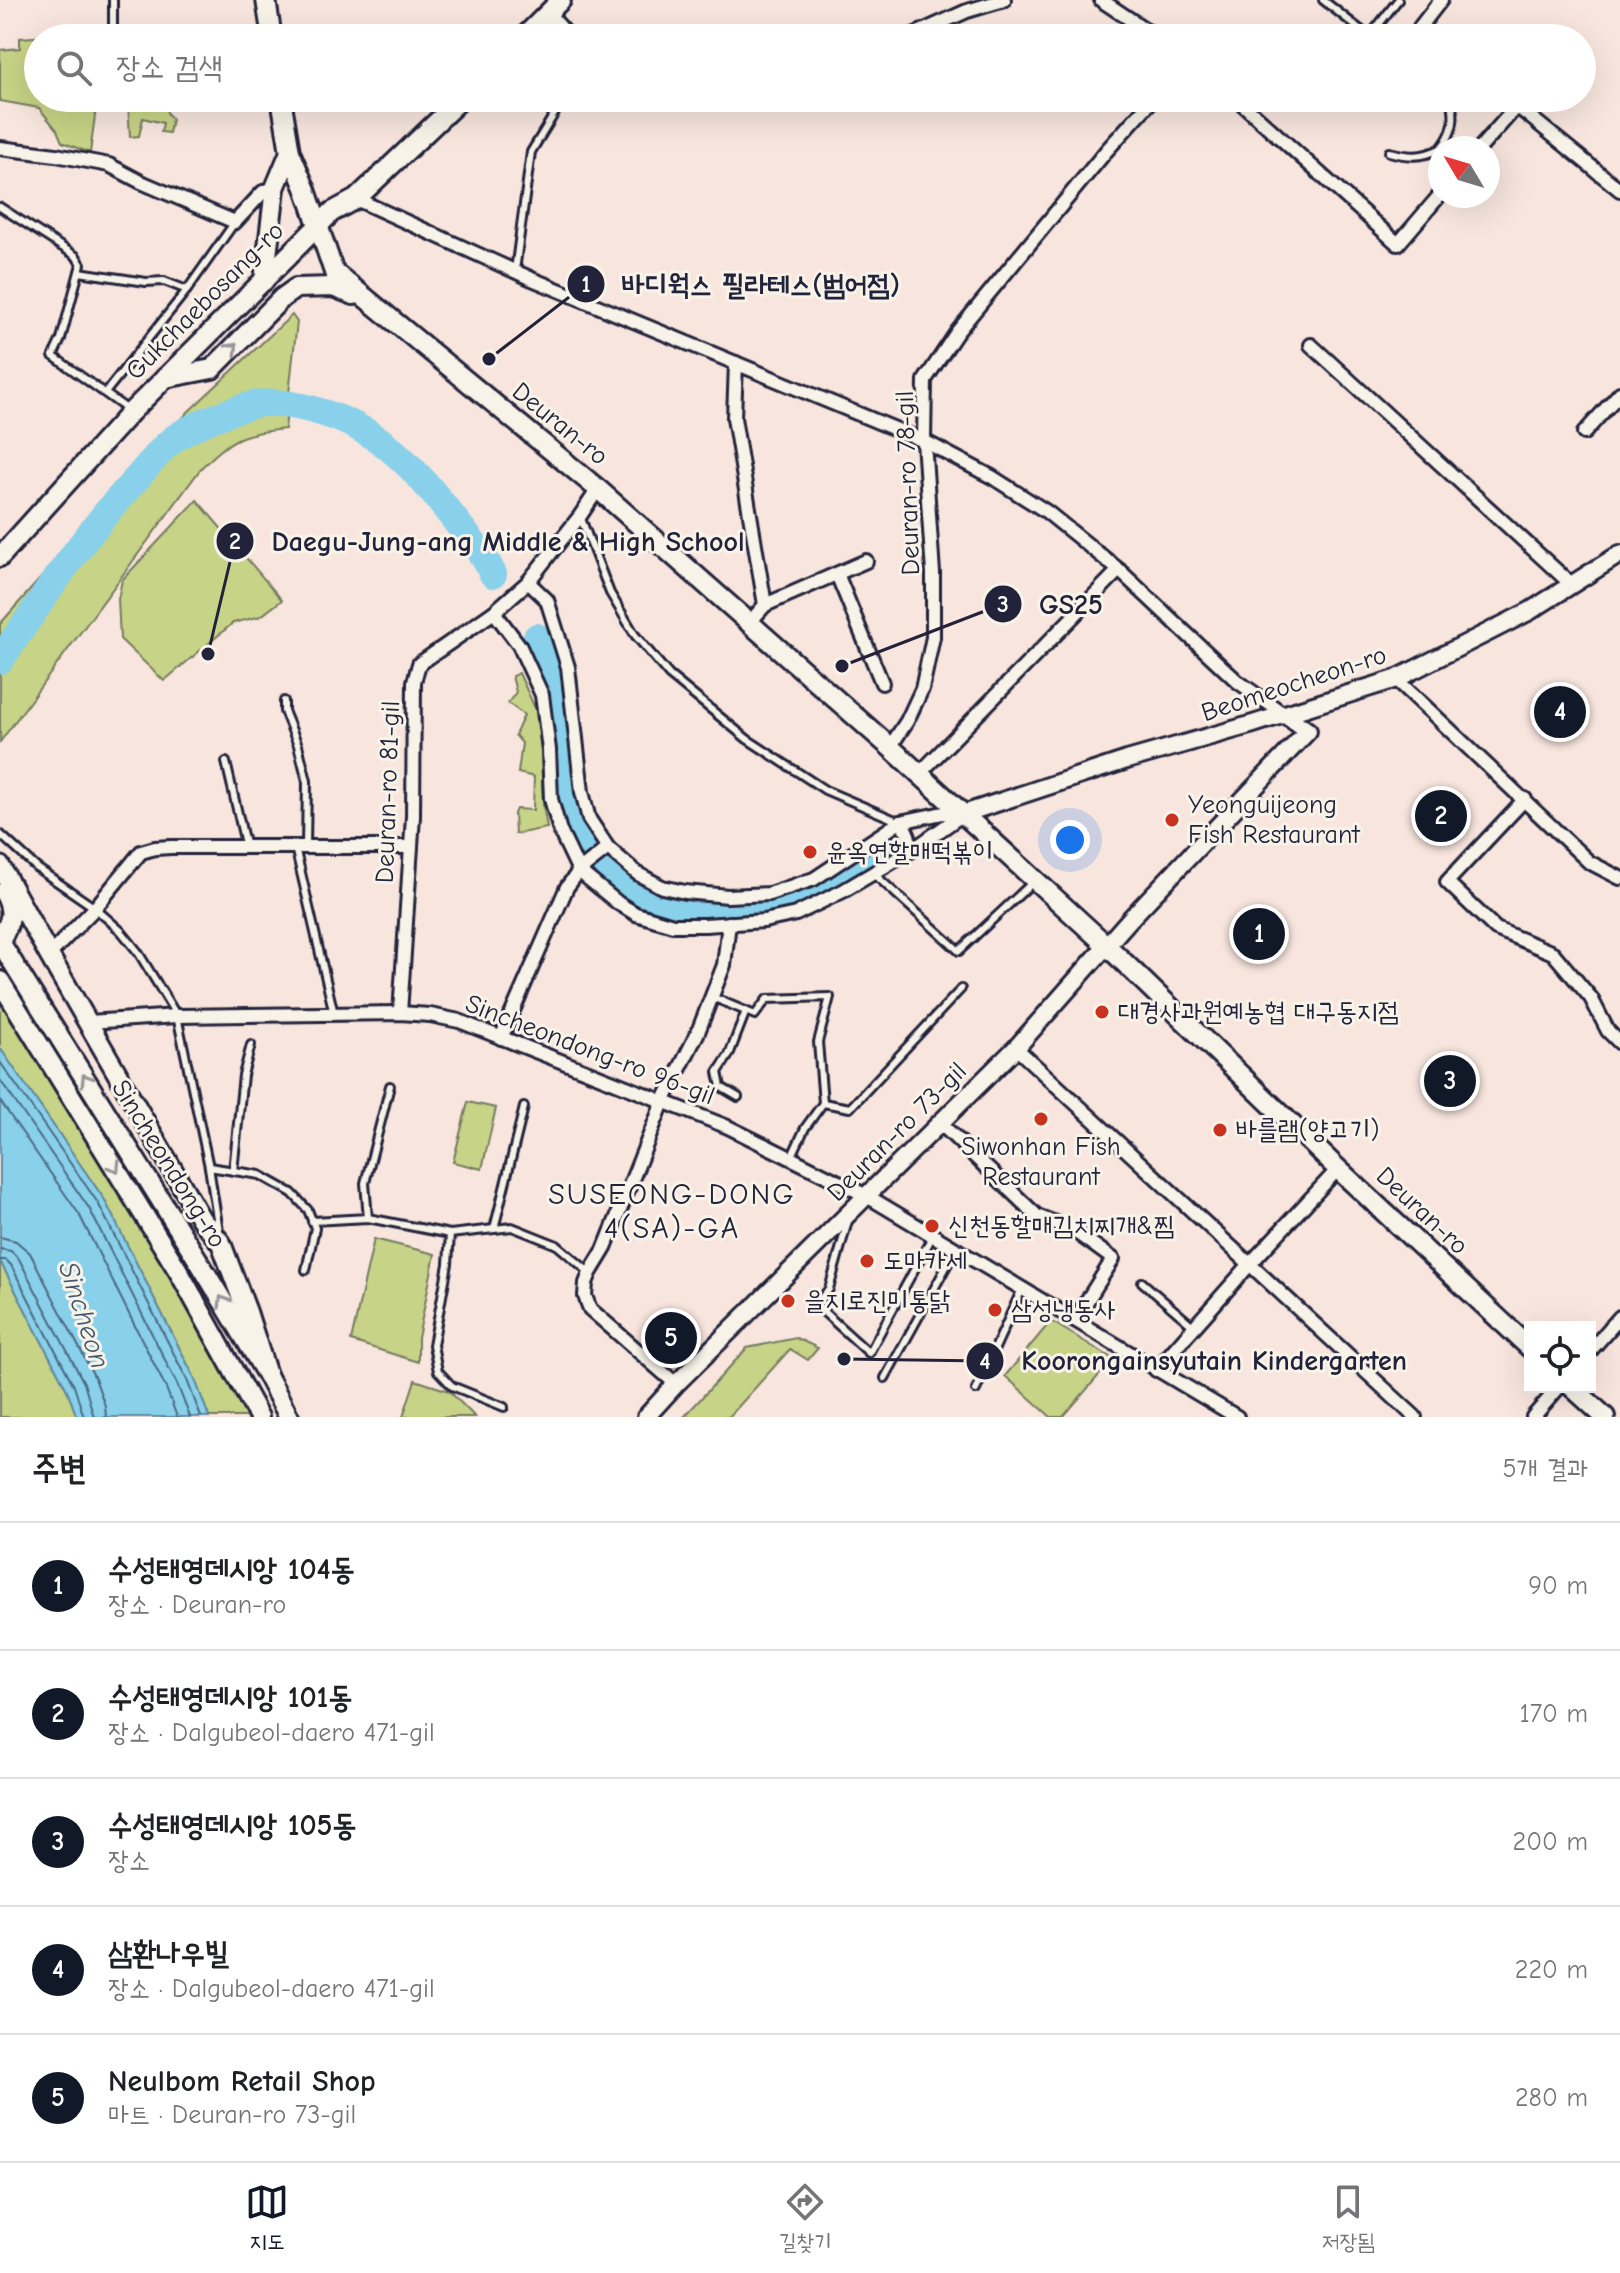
<!DOCTYPE html>
<html lang="ko">
<head>
<meta charset="utf-8">
<style>
	:root { --surface:#fff; --page:#f6f6f6; --text:#202124; --muted:#757577; --line:#e0e0e0; --accent:#111827 }
	body { margin:0; font-family:"Comic Neue","Poor Story",sans-serif; background:var(--page); color:var(--text) }
	.controls { position:absolute; right:24px; bottom:24px; display:grid; overflow:hidden; border-radius:0px; box-shadow:0 8px 32px #0002 }
	.controls button { width:72px; height:72px; display:grid; place-items:center; padding:0; border:0; border-bottom:2px solid var(--line); background:var(--surface); color:var(--text); font:40px sans-serif }
	.compass { position:absolute; left:1428px; top:136px; width:72px; height:72px; border-radius:50%; background:var(--surface); box-shadow:0 8px 32px #0002; rotate:308deg }
	.you { position:absolute; left:1070px; top:840px; width:28px; height:28px; margin:-20px; border:6px solid #fff; border-radius:50%; background:#1a73e8; box-shadow:0 0 0 12px #1a73e833 }
	.badge { display:grid; place-items:center; width:52px; height:52px; border-radius:50%; background:var(--accent); color:#fff; font-size:26px; font-weight:700 }
	.pin { position:absolute; translate:-50% -50%; border:4px solid #fff; box-shadow:0 2px 8px #0006 }
	.list { margin:0; padding:0; list-style:none }
	h2 { display:flex; justify-content:space-between; align-items:center; height:104px; margin:0; padding:0 32px; font-size:34px }
	h2 small { font-size:26px; font-weight:400; color:var(--muted) }
	.list li { display:grid; grid-template-columns:52px 1fr auto; gap:24px; align-items:center; box-sizing:border-box; height:128px; padding:0 32px; border-top:2px solid var(--line) }
	.list b { display:block; font-size:30px; white-space:nowrap }
	.list p { margin:0; font-size:26px; white-space:nowrap; color:var(--muted) }
	.list em { font-size:26px; font-style:normal; color:var(--muted) }
	.icon { flex:none; width:44px; height:44px; fill:none; stroke:currentColor; stroke-width:2; stroke-linecap:round; stroke-linejoin:round }
	.map { position:relative; flex:none; width:1620px; height:1417px; overflow:hidden }
	.search { position:absolute; background:var(--surface); box-shadow:0 8px 32px #0002; left:24px; right:24px; top:24px; height:88px; display:flex; align-items:center; gap:20px; box-sizing:border-box; padding:0 28px; border-radius:44px; color:var(--muted); font-size:30px }
	.sheet { height:744px; background:var(--surface) }
	nav { display:flex; justify-content:space-around; align-items:center; box-sizing:border-box; height:112px; border-top:2px solid var(--line); background:var(--surface); font-size:22px; color:var(--muted) }
	nav a { display:grid; justify-items:center; gap:4px }
	nav .on { color:var(--accent) }
	.map>svg:first-child { display:block }
	.green { fill:#c7d386; stroke:#747a60; stroke-width:2 }
	.water { fill:#89d0ea; stroke:#608aa4; stroke-width:2 }
	.lines { fill:none; stroke-linecap:round; stroke-linejoin:round }
	.shore { stroke:#4b6881; stroke-width:2 }
	.river { stroke:#89d0ea; stroke-width:28 }
	.service-casing { stroke:#22223b; stroke-width:12 }
	.minor-casing { stroke:#22223b; stroke-width:18 }
	.tertiary-casing { stroke:#22223b; stroke-width:22 }
	.secondary-casing { stroke:#22223b; stroke-width:24 }
	.service { stroke:#f7f3e8; stroke-width:6 }
	.minor { stroke:#f7f3e8; stroke-width:12 }
	.tertiary { stroke:#f7f3e8; stroke-width:16 }
	.secondary { stroke:#f7f3e8; stroke-width:18 }
	.oneway { stroke:#97959a }
	.poi-dot { fill:#c8321e; stroke:#f7f3e8; stroke-width:3 }
	.labels { text-anchor:middle; dominant-baseline:central; stroke-width:6; stroke-linejoin:round; paint-order:stroke }
	.street-label { font-size:26px; fill:#22223b; stroke:#f7f3e8 }
	.poi-label { font-size:26px; fill:#22223b; stroke:#f7f3e8; text-anchor:start }
	.water-label { font-size:28px; font-style:italic; fill:#415670; stroke:#f7f3e8 }
	.quarter-label { font-size:30px; letter-spacing:2px; fill:#22223b; stroke:#f7f3e8 }
	.leader { fill:none; stroke:#22223b; stroke-width:3 }
	.callout-dot { fill:#22223b; stroke:#f7f3e8; stroke-width:3 }
	.mark-label { font-size:24px; text-anchor:middle; font-weight:bold; fill:#fff }
	.callout-label { font-size:28px; text-anchor:middle; font-weight:bold; fill:#22223b; stroke:#f7f3e8; stroke-width:6; stroke-linejoin:round; paint-order:stroke }
</style>
</head>
<body>
<div class="map">
<svg width="1620" height="1417" viewBox="0 0 1620 1417">
	<rect width="100%" height="100%" fill="#f8e6de"/>
	<filter id="ink" filterUnits="userSpaceOnUse"><feTurbulence type="fractalNoise" baseFrequency=".0125" numOctaves="2"/><feDisplacementMap in="SourceGraphic" scale="16" xChannelSelector="R" yChannelSelector="G"/><feConvolveMatrix kernelMatrix="1 2 1 2 8 2 1 2 1" color-interpolation-filters="sRGB"/></filter>
	<g filter="url(#ink)">
		<g class="green">
			<path d="M48 36V38H38V98H70L97 101 90 153 62 142 57 130 39 108 0 101V50L20 48V38Z"/>
			<path d="M128 104 167 106V113L172 119 169 133 161 132 163 123 143 118 139 136 130 137Z"/>
			<path d="M292 315 297 322 285 429C240 434 235 436 202 467L0 742V624L188 412Z"/>
			<path d="M197 500 282 600 261 616 233 623 164 681 120 639 118 599 122 580Z"/>
			<path d="M519 673 540 719 543 805 547 828 515 834 514 814 516 809 533 810 534 777 518 773 522 743 515 735 524 715 508 703 516 692 512 676Z"/>
			<path d="M0 998 68 1099 192 1310 248 1417H209L194 1377 104 1199 0 1048Z"/>
			<path d="M468 1102 496 1108 482 1169 453 1162Z"/>
			<path d="M374 1239 435 1254 418 1338V1362L351 1341Z"/>
			<path d="M0 1261 67 1390 77 1417H0Z"/>
			<path d="M1051 1321 1113 1359 1063 1417H1051L1005 1376Z"/>
			<path d="M796 1338 818 1348 808 1360 790 1349 729 1417H684L747 1348Z"/>
			<path d="M415 1380 449 1391 475 1417H403Z"/>
		</g>
		<path class="water" d="M0 1048 104 1199 194 1377 209 1417H77L67 1390 0 1261Z"/>
		<g class="lines">
			<g class="shore">
				<path d="M0 1062 98 1203 187 1380 201 1417"/>
				<path d="M0 1080 89 1208 177 1384 190 1417"/>
				<path d="M0 1101 79 1214 166 1388 177 1417"/>
				<path d="M0 1237 16 1241 30 1253 95 1378 105 1406 106 1417"/>
				<path d="M0 1249 11 1251 19 1259 84 1383 94 1417"/>
				<path d="M0 1260H6L11 1265 74 1386 84 1417"/>
			</g>
			<g class="river">
				<path d="M537 637C542 648 548 659 552 671 559 692 562 732 565 755 569 781 567 809 578 833 598 878 653 911 701 911 713 911 726 909 738 909 761 908 782 908 804 900 836 890 866 866 894 849"/>
				<path d="M0 660C44 597 85 533 138 477 149 465 159 451 171 441 190 426 248 401 272 403 309 405 349 419 379 440 419 468 453 519 484 557L493 574"/>
			</g>
			<g class="service-casing">
				<g id="service">
					<path d="M1323 0 1371 38"/>
					<path d="M1369 37 1398 0"/>
					<path d="M113 38V0"/>
					<path d="M1441 148C1454 132 1456 118 1451 98"/>
					<path d="M1389 152C1409 157 1421 158 1440 149"/>
					<path d="M0 207 76 256 81 264 61 339 53 356 128 410"/>
					<path d="M515 271 531 152 564 98"/>
					<path d="M79 272 146 282 164 281 187 290"/>
					<path d="M105 393 187 290 235 222"/>
					<path d="M580 516 610 593 635 635 669 675 747 739 825 790 900 822"/>
					<path d="M284 701V711L298 745 307 781 306 847"/>
					<path d="M226 762 246 848"/>
					<path d="M0 834 37 868 95 908 121 931 138 952 177 1016 209 1167 219 1231"/>
					<path d="M295 847 334 1014"/>
					<path d="M873 873 959 951 1033 882"/>
					<path d="M712 997 755 1015 767 999 830 997 818 1042 823 1103 805 1128 791 1158"/>
					<path d="M738 1097 721 1087 718 1072 729 1055 746 1011"/>
					<path d="M823 1103 850 1108 961 989"/>
					<path d="M209 1167 260 1175 292 1193 308 1210 315 1228 306 1270"/>
					<path d="M233 1171 243 1075 251 1045"/>
					<path d="M368 1218 365 1183 390 1086"/>
					<path d="M312 1221 368 1218 450 1234 512 1227 557 1245 589 1272"/>
					<path d="M848 1221 829 1289 816 1305 869 1353 933 1235"/>
					<path d="M494 1229 524 1107"/>
					<path d="M450 1234 448 1264 433 1345 438 1371 452 1386 504 1407"/>
					<path d="M1142 1282 1194 1327"/>
					<path d="M885 1378 956 1249"/>
					<path d="M976 1390 1022 1289"/>
				</g>
			</g>
			<g class="minor-casing">
				<g id="minor">
					<path d="M1101 0 1158 38"/>
					<path d="M548 13 570 38"/>
					<path d="M797 38H808"/>
					<path d="M892 38 909 37 967 11 1004 0"/>
					<path d="M1433 38 1420 27 1441 0"/>
					<path d="M1236 98 1398 244 1440 195"/>
					<path d="M1507 98 1620 190"/>
					<path d="M0 148 56 155 109 165 141 182 235 222 263 192 275 188"/>
					<path d="M1480 148 1517 106"/>
					<path d="M356 199 532 279 924 441 992 477 1047 512 1119 570 1237 681 1285 715"/>
					<path d="M1311 345 1572 585"/>
					<path d="M736 363 734 418 765 605 750 622"/>
					<path d="M1584 433 1620 393"/>
					<path d="M837 574 882 683"/>
					<path d="M528 582 547 600 568 667 582 792 589 819 608 848 638 874 662 887 685 892 728 896 769 894 814 879 900 822 943 813 962 814"/>
					<path d="M765 605 866 561"/>
					<path d="M494 612 519 645 542 695 549 750 551 799 560 831 579 871 618 903 636 914 673 925H705L764 921 796 914 843 891 914 849 963 814"/>
					<path d="M1396 679 1589 862 1620 878"/>
					<path d="M890 747 907 721 922 689 933 637V573L924 441 925 380 957 332 1107 150 1154 98"/>
					<path d="M919 774 1119 570"/>
					<path d="M1525 799 1447 882 1496 929 1553 953 1591 998 1608 1031 1620 1043"/>
					<path d="M900 822C910 833 913 843 904 855"/>
					<path d="M49 955 95 908 141 852 155 848 171 847H411"/>
					<path d="M400 1013 413 816 414 682 419 664 494 612 528 582 580 516 598 489"/>
					<path d="M89 1022 177 1016 400 1013 430 1015 459 1021 728 1127 867 1196 1237 1417"/>
					<path d="M501 1038 567 887 579 871 608 848"/>
					<path d="M1016 1048 1415 1417"/>
					<path d="M940 1123 1037 1216 1073 1230 1113 1259 1075 1320"/>
					<path d="M1590 1351 1620 1317"/>
					<path d="M1156 1370 1250 1264 1338 1169"/>
					<path d="M676 1384 590 1309 585 1296 586 1283 590 1273 604 1250 663 1102 698 1032 724 965 729 923"/>
					<path d="M1533 1417 1559 1387"/>
				</g>
			</g>
			<g class="tertiary-casing">
				<g id="tertiary">
					<path d="M963 814 1127 760 1250 725 1396 679 1530 611 1620 554"/>
					<path d="M646 1417 676 1384 1016 1048 1130 919 1308 731 1285 715"/>
				</g>
			</g>
			<g class="secondary-casing">
				<g id="secondary">
					<path d="M266 0 272 38"/>
					<path d="M523 38 561 0"/>
					<path d="M281 98 290 152 306 190 334 272 598 489 890 747 1106 945 1338 1169 1530 1348"/>
					<path d="M264 281 275 188 290 152"/>
					<path d="M165 378 212 369 282 298 296 288 333 287 354 295"/>
					<path d="M0 557 131 412 282 262 332 212 356 199 462 98"/>
					<path d="M0 866 49 955 201 1219 221 1243 247 1312 267 1375"/>
					<path d="M0 941C11 920 15 913 4 892"/>
					<path d="M0 942 201 1265 267 1375 289 1417"/>
					<path d="M0 981 179 1272 259 1417"/>
					<path d="M1572 1387 1605 1417"/>
				</g>
			</g>
			<use href="#service" class="service"/>
			<use href="#minor" class="minor"/>
			<use href="#tertiary" class="tertiary"/>
			<use href="#secondary" class="secondary"/>
		</g>
		<defs><path id="oneway-chevron" d="M-2-3.5L2.5 0L-2 3.5" fill="none" stroke-width="1.6" stroke-linecap="round" stroke-linejoin="round" transform="scale(2)"/></defs>
		<g class="oneway">
			<use href="#oneway-chevron" transform="translate(233 348) rotate(-46)"/>
			<use href="#oneway-chevron" transform="translate(86 1079) rotate(-122)"/>
			<use href="#oneway-chevron" transform="translate(115 1167) rotate(58)"/>
			<use href="#oneway-chevron" transform="translate(223 1301) rotate(-121)"/>
		</g>
	</g>
	<g class="poi-dot">
		<circle cx="1172" cy="820" r="8"/>
		<circle cx="810" cy="852" r="8"/>
		<circle cx="1102" cy="1012" r="8"/>
		<circle cx="1041" cy="1119" r="8"/>
		<circle cx="1220" cy="1130" r="8"/>
		<circle cx="932" cy="1226" r="8"/>
		<circle cx="867" cy="1261" r="8"/>
		<circle cx="788" cy="1301" r="8"/>
		<circle cx="995" cy="1310" r="8"/>
	</g>
	<g class="labels">
		<g class="street-label">
			<text transform="translate(205 301) rotate(-45)">Gukchaebosang-ro</text>
			<text transform="translate(560 424) rotate(39)">Deuran-ro</text>
			<text transform="translate(908 483) rotate(-92)">Deuran-ro 78-gil</text>
			<text transform="translate(1294 684) rotate(-18)">Beomeocheon-ro</text>
			<text transform="translate(388 792) rotate(-88)">Deuran-ro 81-gil</text>
			<text transform="translate(590 1050) rotate(21)">Sincheondong-ro 96-gil</text>
			<text transform="translate(897 1132) rotate(-45)">Deuran-ro 73-gil</text>
			<text transform="translate(169 1164) rotate(58)">Sincheondong-ro</text>
			<text transform="translate(1422 1211) rotate(43)">Deuran-ro</text>
		</g>
		<g class="poi-label">
			<text x="1188" y="805">Yeonguijeong<tspan x="1188" dy="30">Fish Restaurant</tspan></text>
			<text x="826" y="852">윤옥연할매떡볶이</text>
			<text x="1118" y="1012">대경사과원예농협 대구동지점</text>
			<text x="1236" y="1130">바를램(양고기)</text>
			<text x="1041" y="1147" text-anchor="middle">Siwonhan Fish<tspan x="1041" dy="30">Restaurant</tspan></text>
			<text x="948" y="1226">신천동할매김치찌개&amp;찜</text>
			<text x="883" y="1261">도마카세</text>
			<text x="804" y="1301">을지로진미통닭</text>
			<text x="1011" y="1310">삼성냉동사</text>
		</g>
		<g class="water-label">
			<text transform="translate(84 1315) rotate(72)">Sincheon</text>
		</g>
		<g class="quarter-label">
			<text x="672" y="1194">SUSEONG-DONG<tspan x="672" dy="34">4(SA)-GA</tspan></text>
		</g>
	</g>
	<path class="leader" d="M489 359L586 284M208 654L235 541M842 666L1003 604M844 1359L985 1361"/>
	<g class="callout-dot">
		<circle cx="489" cy="359" r="8"/>
		<circle cx="208" cy="654" r="8"/>
		<circle cx="842" cy="666" r="8"/>
		<circle cx="844" cy="1359" r="8"/>
		<circle cx="586" cy="284" r="20"/>
		<circle cx="235" cy="541" r="20"/>
		<circle cx="1003" cy="604" r="20"/>
		<circle cx="985" cy="1361" r="20"/>
	</g>
	<g class="mark-label">
		<text x="586" y="292">1</text>
		<text x="235" y="549">2</text>
		<text x="1003" y="612">3</text>
		<text x="985" y="1369">4</text>
	</g>
	<g class="callout-label">
		<text x="761" y="294">바디웍스 필라테스(범어점)</text>
		<text x="508" y="551">Daegu-Jung-ang Middle &amp; High School</text>
		<text x="1071" y="614">GS25</text>
		<text x="1214" y="1370">Koorongainsyutain Kindergarten</text>
	</g>
</svg>
<div class="controls">
<button><svg class="icon" aria-label="locate" viewBox="0 0 24 24"><circle cx="12" cy="12" r="6"/><path d="M12 2v4M12 18v4M2 12h4M18 12h4"/></svg></button>
</div>
<svg class="compass" viewBox="-18 -18 36 36"><path d="M0-13l5 13h-10z" fill="#e53935"/><path d="M0 13l5-13h-10z" fill="#757577"/></svg>
<div class="you"></div>
<div class="pin badge" style="left:1259px;top:934px">1</div>
<div class="pin badge" style="left:1441px;top:816px">2</div>
<div class="pin badge" style="left:1450px;top:1081px">3</div>
<div class="pin badge" style="left:1560px;top:712px">4</div>
<div class="pin badge" style="left:671px;top:1338px">5</div>
<div class="search"><svg class="icon" aria-label="search" viewBox="0 0 24 24"><circle cx="10" cy="10" r="6"/><path d="M15 15l6 6"/></svg>장소 검색</div>
</div>
<section class="sheet">
<h2>주변<small>5개 결과</small></h2>
<ul class="list">
<li><span class="badge">1</span><div><b>수성태영데시앙 104동</b><p>장소 · Deuran-ro</p></div><em>90 m</em></li>
<li><span class="badge">2</span><div><b>수성태영데시앙 101동</b><p>장소 · Dalgubeol-daero 471-gil</p></div><em>170 m</em></li>
<li><span class="badge">3</span><div><b>수성태영데시앙 105동</b><p>장소</p></div><em>200 m</em></li>
<li><span class="badge">4</span><div><b>삼환나우빌</b><p>장소 · Dalgubeol-daero 471-gil</p></div><em>220 m</em></li>
<li><span class="badge">5</span><div><b>Neulbom Retail Shop</b><p>마트 · Deuran-ro 73-gil</p></div><em>280 m</em></li>
</ul>
</section>
<nav>
<a class="on"><svg class="icon" aria-label="map" viewBox="0 0 24 24"><path d="M3 6l6-2 6 2 6-2v14l-6 2-6-2-6 2zM9 4v14M15 6v14"/></svg>지도</a>
<a><svg class="icon" aria-label="directions" viewBox="0 0 24 24"><path d="M12 3l9 9-9 9-9-9zM9 14v-3h6M13 9l2 2-2 2"/></svg>길찾기</a>
<a><svg class="icon" aria-label="saved" viewBox="0 0 24 24"><path d="M7 4h10v16l-5-4-5 4z"/></svg>저장됨</a>
</nav>
</body>
</html>
